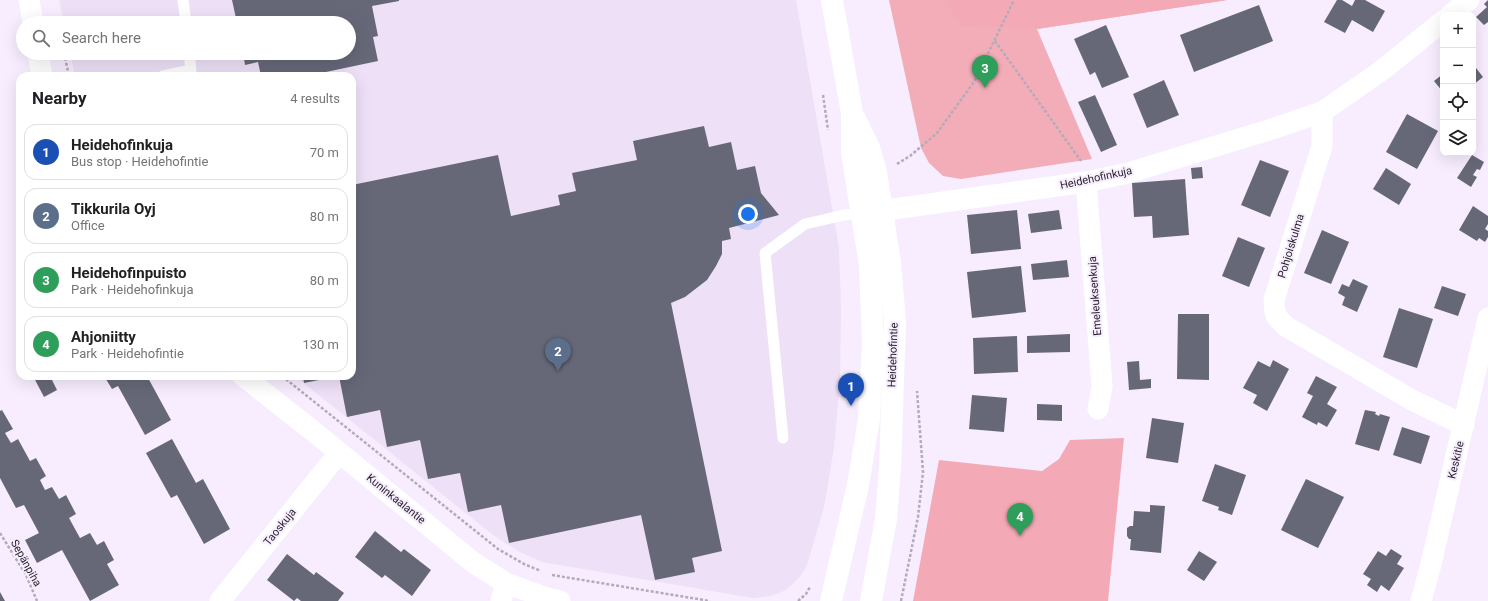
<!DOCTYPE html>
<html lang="en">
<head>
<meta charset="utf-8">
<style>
	:root { --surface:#fff; --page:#f2f2f2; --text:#202124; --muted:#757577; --line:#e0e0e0; --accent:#047a56 }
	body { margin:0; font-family:Roboto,sans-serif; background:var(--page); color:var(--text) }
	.controls { position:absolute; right:12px; top:12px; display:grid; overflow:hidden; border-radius:8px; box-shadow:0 4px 16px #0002 }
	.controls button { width:36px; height:36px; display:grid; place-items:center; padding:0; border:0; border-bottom:1px solid var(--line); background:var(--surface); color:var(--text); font:20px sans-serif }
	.you { position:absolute; left:748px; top:214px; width:14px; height:14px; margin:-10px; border:3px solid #fff; border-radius:50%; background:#1a73e8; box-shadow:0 0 0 6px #1a73e833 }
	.badge { display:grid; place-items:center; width:26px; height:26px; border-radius:50%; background:var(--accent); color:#fff; font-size:13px; font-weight:700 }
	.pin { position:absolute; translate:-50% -33px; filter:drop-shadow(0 1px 2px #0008) }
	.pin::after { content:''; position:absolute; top:21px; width:14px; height:12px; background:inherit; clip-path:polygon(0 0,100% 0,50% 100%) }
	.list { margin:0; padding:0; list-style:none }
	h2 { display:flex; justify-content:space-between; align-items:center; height:52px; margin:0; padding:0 16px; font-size:17px }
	h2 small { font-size:13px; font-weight:400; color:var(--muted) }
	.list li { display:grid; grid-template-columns:26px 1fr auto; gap:12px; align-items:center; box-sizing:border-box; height:56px; margin:0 8px 8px; padding:0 8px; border:1px solid var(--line); border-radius:12px }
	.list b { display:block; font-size:15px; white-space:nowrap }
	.list p { margin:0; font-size:13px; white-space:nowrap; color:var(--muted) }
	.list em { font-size:13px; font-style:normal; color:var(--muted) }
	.icon { flex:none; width:22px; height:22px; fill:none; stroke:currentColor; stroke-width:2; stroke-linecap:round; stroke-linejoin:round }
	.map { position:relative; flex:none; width:1488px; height:601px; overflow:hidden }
	.search { position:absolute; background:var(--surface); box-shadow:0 4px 16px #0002; left:16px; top:16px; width:340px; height:44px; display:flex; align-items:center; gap:10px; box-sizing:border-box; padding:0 14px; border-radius:22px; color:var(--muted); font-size:15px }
	.panel { position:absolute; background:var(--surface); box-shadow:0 4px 16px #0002; left:16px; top:72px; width:340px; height:308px; border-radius:12px }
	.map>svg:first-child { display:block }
	.built { fill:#ede0f7 }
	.green { fill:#f3adb8 }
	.forest { fill:#f4aab6 }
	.building { fill:#666878 }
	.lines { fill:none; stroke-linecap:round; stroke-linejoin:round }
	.path { stroke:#b3abb9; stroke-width:2.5; stroke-dasharray:3 2; stroke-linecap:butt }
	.service { stroke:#fff; stroke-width:11 }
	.minor { stroke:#fff; stroke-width:21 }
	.primary { stroke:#fff; stroke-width:22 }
	.labels { text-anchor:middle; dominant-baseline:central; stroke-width:4; stroke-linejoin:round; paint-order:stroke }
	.street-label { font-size:11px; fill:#221f25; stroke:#f7edfe }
</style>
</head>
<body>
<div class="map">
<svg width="1488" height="601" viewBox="0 0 1488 601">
	<rect width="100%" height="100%" fill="#f7edfe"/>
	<path class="built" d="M59 0H796L839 248 841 307 840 380 834 448 824 507 807 565 800 577 786 590 771 596 753 598 542 562 518 551 493 535 295 376H352V76H75L70 53H349V23H64Z"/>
	<path class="green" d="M889 0H1227L1037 29 1092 159 961 179 943 176 929 163 921 148Z"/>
	<g class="forest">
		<path d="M943 0H1227L1037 29 962 26Z"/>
		<path d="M1124 438 1108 601H913L939 460 1042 471 1059 459 1070 440Z"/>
	</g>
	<g class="building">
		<path d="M232 0H399V1L372 6 378 36 373 37 378 61 307 76H261L258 62 245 65 243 53H349V23H237Z"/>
		<path d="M1337 0H1342L1352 6 1355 0H1365L1385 11 1373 32 1352 20 1345 33 1324 22Z"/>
		<path d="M1488 0V22L1484 25 1476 17 1487 7 1484 4Z"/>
		<path d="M1259 5 1273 41 1194 72 1180 35Z"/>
		<path d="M1106 25 1129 77 1102 88 1095 72 1090 75 1074 39Z"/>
		<path d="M1473 64 1483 77 1473 85Z"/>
		<path d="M1443 74V92L1434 81Z"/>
		<path d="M1164 80 1179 115 1147 128 1133 94Z"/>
		<path d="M1095 95 1117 145 1101 152 1078 102Z"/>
		<path d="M1407 114 1438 131 1417 169 1386 152Z"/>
		<path d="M704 126 709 147 731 142 737 170 755 166 761 193 779 215 729 228 731 239 722 241V254L716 266 707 280 685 297 671 303 722 551 692 558 695 572 655 580 641 515 509 543 501 505 468 512 460 473 428 479 420 440 387 447 380 410 347 417 339 376H352V185L498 155 511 216 560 205 558 195 576 191 572 173 637 160 633 141Z"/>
		<path d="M18 141H20V180H17Z"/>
		<path d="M1472 155 1484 162 1480 170 1477 169 1473 175 1477 177 1471 187 1457 178Z"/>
		<path d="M1260 160 1289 171 1270 217 1241 205Z"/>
		<path d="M1202 167 1203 178 1192 179 1191 168Z"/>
		<path d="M1386 168 1411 184 1399 205 1373 189Z"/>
		<path d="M1185 179 1189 235 1153 238 1152 216 1134 217 1132 183Z"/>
		<path d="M1473 206 1488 216V224L1485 229 1488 231V237L1485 242 1479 238 1477 241 1459 230Z"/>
		<path d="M1017 210 1021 249 971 254 967 215Z"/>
		<path d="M1059 210 1062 229 1031 233 1028 214Z"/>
		<path d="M1322 230 1349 242 1331 284 1304 273Z"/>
		<path d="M1238 237 1265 248 1249 287 1222 276Z"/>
		<path d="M1067 260 1069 277 1033 280 1031 264Z"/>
		<path d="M1021 266 1026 312 972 318 967 272Z"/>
		<path d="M1353 279 1368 286 1357 312 1342 305 1345 297 1338 293 1342 284 1349 287Z"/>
		<path d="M1442 286 1466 294 1458 316 1434 308Z"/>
		<path d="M1399 308 1433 319 1417 368 1383 357Z"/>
		<path d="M1178 314H1209V380L1177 379Z"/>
		<path d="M1070 334V352L1027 353V336Z"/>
		<path d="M1017 336 1018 372 974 374 973 338Z"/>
		<path d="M1273 360 1289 369 1267 411 1253 403 1257 395 1243 388 1258 361 1270 367Z"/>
		<path d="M1139 361 1140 380 1151 379V388L1129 390 1127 362Z"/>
		<path d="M33 376H50L57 390 44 397Z"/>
		<path d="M104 376H147L171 420 145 435 118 386 112 389Z"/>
		<path d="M303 376H334V377L304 383Z"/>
		<path d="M1316 376 1337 387 1327 404 1337 410 1327 427 1318 422 1317 425 1302 417 1313 396 1307 393Z"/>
		<path d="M972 395 1007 398 1004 432 969 429Z"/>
		<path d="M1037 404 1062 405V421L1037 420Z"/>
		<path d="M2 410 13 429 5 433 11 443 18 439 30 461 36 458 46 476 40 480 45 490 52 487 59 499 66 495 76 514 69 518 80 538 90 533 97 545 104 541 114 560 107 564 119 585 90 601 62 550 37 563 25 540 39 533 24 505 16 508 0 478V411Z"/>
		<path d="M1365 410 1376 412 1375 414 1379 416 1380 414 1390 417 1379 451 1355 444Z"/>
		<path d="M1152 418 1184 423 1178 463 1146 458Z"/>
		<path d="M1402 427 1430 436 1421 464 1393 455Z"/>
		<path d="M172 439 196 483 203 479 230 529 204 544 177 495 171 498 146 453Z"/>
		<path d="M1215 464 1246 475 1232 515 1218 510 1219 507 1202 501Z"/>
		<path d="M1306 479 1344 497 1318 548 1281 530Z"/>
		<path d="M1150 505 1165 506 1161 553 1130 550 1131 539H1129L1127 536V528L1130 526H1133L1134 511 1150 512Z"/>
		<path d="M375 531 401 552 404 549 431 570 412 596 385 575 382 578 355 557Z"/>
		<path d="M1391 549 1402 556 1397 564 1404 568 1389 591 1381 585 1377 592 1367 585 1371 579 1363 574 1378 551 1386 556Z"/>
		<path d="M1199 551 1217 562 1204 581 1187 570Z"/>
		<path d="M287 554 314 575 316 572 344 593 338 601H301L297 598 294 601 267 580Z"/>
		<path d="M0 592 5 601H0Z"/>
	</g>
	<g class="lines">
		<g class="path">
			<path d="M995 41 1081 161"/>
			<path d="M64 53 69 76"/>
			<path d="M823 95 828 130"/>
			<path d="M897 164 910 156 937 133 974 82 1014 0"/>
			<path d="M282 376 498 549 524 564 541 571"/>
			<path d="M0 533 26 575 37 601"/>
			<path d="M552 575 710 601"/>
			<path d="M798 601 806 594 810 587"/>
			<path d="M901 601 918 517 923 472 917 391"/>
		</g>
		<g class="service">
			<path d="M183 0 186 23"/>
			<path d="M163 76 191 70 189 53"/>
			<path d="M783 438 765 253 805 224 844 215 863 213"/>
		</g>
		<g class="minor">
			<path d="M29 0 33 23"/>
			<path d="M1450 15 1469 0"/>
			<path d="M1443 21 1381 71 1322 112V146L1274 300C1274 315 1276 318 1287 327L1412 400 1464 425"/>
			<path d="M38 53 42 76"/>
			<path d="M1086 182 1102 386 1098 409"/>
			<path d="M865 213 1086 182 1128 173 1275 128 1322 112"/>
			<path d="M243 376 313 431 474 563 506 583 547 598 560 601"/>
			<path d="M220 601 339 453"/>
			<path d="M501 601 506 583"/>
			<path d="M1421 601 1431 564 1488 318"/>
		</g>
		<g class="primary">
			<path d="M855 119 869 148 876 172 890 263 895 322 890 468 886 519 871 601"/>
			<path d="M831 601 858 485 869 419 873 343 870 265 852 152V113L832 0"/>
		</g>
	</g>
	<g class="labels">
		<g class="street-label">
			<text transform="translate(1096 178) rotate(-12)">Heidehofinkuja</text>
			<text transform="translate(1291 246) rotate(-73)">Pohjoiskulma</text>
			<text transform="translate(1095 296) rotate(-94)">Emeleuksenkuja</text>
			<text transform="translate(893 355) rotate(-88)">Heidehofintie</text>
			<text transform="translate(1456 460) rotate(-77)">Keskitie</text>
			<text transform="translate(396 499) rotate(39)">Kuninkaalantie</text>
			<text transform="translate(280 527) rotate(-51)">Taoskuja</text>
			<text transform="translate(26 563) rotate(61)">Sepänpiha</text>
		</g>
	</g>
</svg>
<div class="controls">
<button>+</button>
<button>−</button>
<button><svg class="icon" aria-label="locate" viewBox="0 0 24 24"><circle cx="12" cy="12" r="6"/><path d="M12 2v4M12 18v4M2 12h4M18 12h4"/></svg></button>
<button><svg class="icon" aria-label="layers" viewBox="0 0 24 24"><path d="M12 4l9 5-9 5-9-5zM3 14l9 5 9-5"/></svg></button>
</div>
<div class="you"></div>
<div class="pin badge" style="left:851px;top:406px;background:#1a4fb4">1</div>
<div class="pin badge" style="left:558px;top:371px;background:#5c6f8a">2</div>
<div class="pin badge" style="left:985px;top:88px;background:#2e9e5b">3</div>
<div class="pin badge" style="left:1020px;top:536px;background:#2e9e5b">4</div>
<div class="search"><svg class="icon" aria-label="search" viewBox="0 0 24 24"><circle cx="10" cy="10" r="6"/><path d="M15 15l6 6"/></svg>Search here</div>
<section class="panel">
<h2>Nearby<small>4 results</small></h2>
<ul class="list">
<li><span class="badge" style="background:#1a4fb4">1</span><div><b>Heidehofinkuja</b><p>Bus stop · Heidehofintie</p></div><em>70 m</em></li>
<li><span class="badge" style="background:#5c6f8a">2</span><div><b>Tikkurila Oyj</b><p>Office</p></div><em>80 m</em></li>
<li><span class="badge" style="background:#2e9e5b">3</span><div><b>Heidehofinpuisto</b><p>Park · Heidehofinkuja</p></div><em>80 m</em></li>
<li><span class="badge" style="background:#2e9e5b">4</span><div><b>Ahjoniitty</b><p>Park · Heidehofintie</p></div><em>130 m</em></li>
</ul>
</section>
</div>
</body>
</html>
